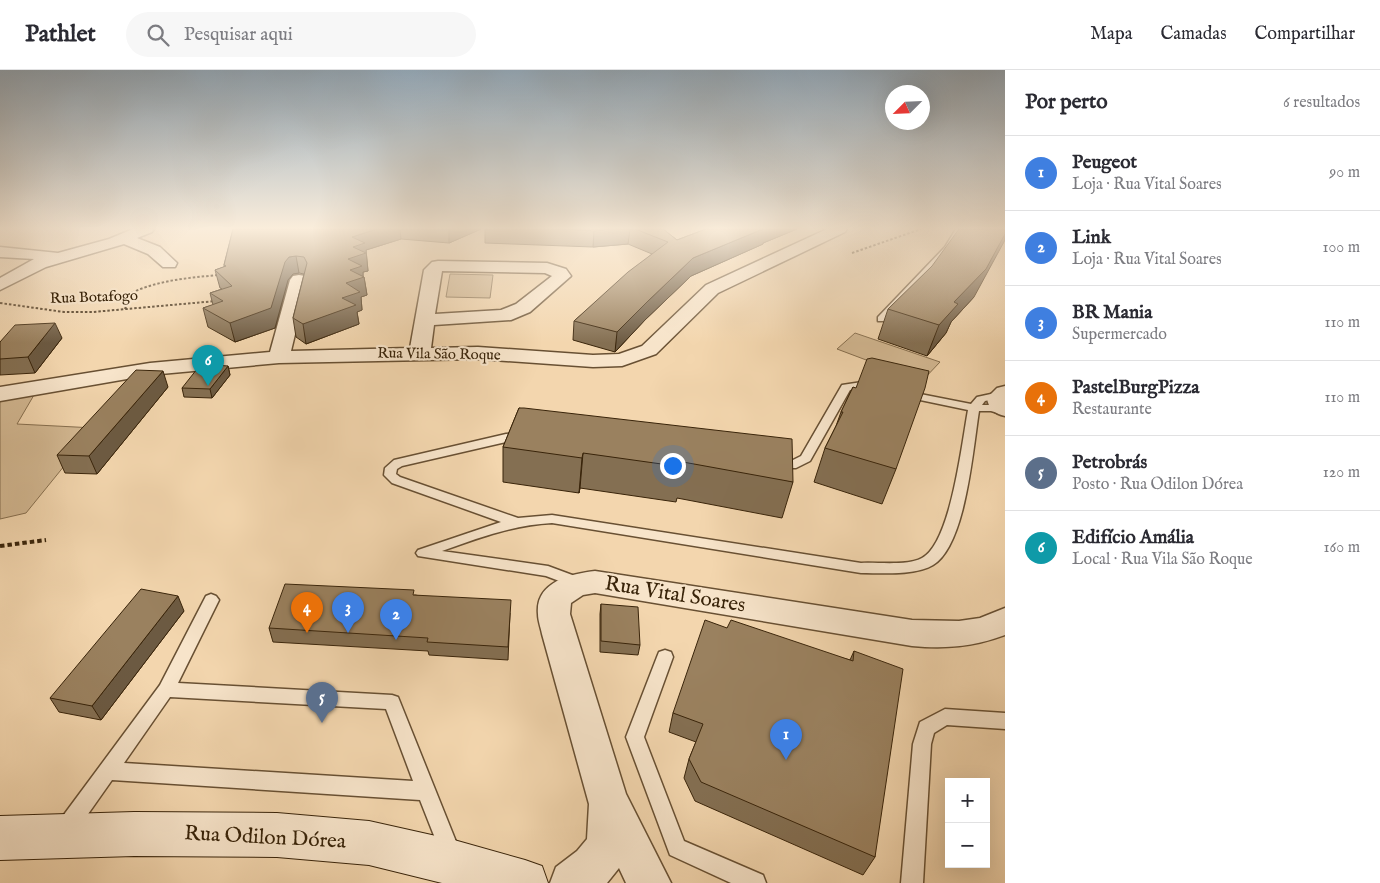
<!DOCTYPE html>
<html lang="pt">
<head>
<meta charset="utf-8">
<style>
	:root { --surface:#fff; --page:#f7f7f7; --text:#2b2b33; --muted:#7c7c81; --line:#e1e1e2; --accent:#8f2418 }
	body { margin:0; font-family:"IM FELL English",serif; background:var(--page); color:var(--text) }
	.controls { position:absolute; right:15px; bottom:15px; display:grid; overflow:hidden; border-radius:0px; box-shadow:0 5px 20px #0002 }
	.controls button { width:45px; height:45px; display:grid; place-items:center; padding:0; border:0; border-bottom:1px solid var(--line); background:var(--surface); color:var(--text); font:25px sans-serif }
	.compass { position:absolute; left:885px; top:15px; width:45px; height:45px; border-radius:50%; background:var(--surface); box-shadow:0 5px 20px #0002; rotate:246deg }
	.you { position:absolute; left:672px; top:395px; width:18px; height:18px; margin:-12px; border:4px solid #fff; border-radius:50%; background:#1a73e8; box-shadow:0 0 0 8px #1a73e833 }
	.badge { display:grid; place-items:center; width:32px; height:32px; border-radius:50%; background:var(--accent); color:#fff; font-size:16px; font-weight:700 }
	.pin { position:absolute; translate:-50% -41px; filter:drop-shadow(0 1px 2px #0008) }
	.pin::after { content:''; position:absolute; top:26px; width:18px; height:15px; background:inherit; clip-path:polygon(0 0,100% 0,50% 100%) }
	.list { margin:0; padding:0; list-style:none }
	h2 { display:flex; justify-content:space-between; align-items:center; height:65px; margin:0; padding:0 20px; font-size:21px }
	h2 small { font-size:16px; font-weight:400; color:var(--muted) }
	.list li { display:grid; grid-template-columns:32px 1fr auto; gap:15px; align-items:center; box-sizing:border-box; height:75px; padding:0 20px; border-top:1px solid var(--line) }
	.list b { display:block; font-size:19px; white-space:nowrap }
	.list p { margin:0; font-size:16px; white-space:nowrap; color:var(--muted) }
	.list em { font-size:16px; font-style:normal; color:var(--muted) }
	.icon { flex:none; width:28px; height:28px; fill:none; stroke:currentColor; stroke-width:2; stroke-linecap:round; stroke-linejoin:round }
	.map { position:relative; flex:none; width:1005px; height:813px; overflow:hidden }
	header { display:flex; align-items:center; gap:30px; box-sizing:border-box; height:70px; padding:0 25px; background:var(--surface); border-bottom:1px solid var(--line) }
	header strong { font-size:24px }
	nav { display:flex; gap:28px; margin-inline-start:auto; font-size:18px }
	.search { width:350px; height:45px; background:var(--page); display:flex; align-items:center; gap:12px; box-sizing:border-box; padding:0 18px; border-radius:28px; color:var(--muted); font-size:19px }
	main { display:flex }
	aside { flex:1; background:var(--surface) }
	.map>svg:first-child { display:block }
	.green { fill:#d3b892; stroke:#866e4e }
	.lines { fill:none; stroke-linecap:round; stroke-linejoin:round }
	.lane-casing { stroke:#685033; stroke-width:3 }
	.street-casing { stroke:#685033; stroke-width:3 }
	.secondary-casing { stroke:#39240a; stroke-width:2 }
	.path-far1 { stroke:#39240a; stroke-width:2; stroke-dasharray:2.5 2; stroke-linecap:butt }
	.path { stroke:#39240a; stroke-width:4; stroke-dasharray:4.5 3; stroke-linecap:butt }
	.lane { fill:#f7e4ca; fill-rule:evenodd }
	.street { fill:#f7e4ca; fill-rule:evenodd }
	.secondary { fill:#f7e4ca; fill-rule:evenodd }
	.wall { fill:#846f52; stroke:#39240a }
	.shaded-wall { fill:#6c5a42; stroke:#39240a }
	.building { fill:#9a815f; stroke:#39240a }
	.labels { text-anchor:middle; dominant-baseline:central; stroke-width:4.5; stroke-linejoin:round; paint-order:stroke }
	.far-street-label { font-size:15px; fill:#39240a; stroke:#f7e4ca }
	.near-street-label { font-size:21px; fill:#39240a; stroke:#f7e4ca }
</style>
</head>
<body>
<header>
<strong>Pathlet</strong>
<div class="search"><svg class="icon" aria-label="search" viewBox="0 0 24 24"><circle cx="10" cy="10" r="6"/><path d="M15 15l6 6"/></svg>Pesquisar aqui</div>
<nav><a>Mapa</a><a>Camadas</a><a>Compartilhar</a></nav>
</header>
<main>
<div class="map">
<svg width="1005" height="813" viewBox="0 0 1005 813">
	<rect width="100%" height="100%" fill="#f3d6ae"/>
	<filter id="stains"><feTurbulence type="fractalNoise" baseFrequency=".004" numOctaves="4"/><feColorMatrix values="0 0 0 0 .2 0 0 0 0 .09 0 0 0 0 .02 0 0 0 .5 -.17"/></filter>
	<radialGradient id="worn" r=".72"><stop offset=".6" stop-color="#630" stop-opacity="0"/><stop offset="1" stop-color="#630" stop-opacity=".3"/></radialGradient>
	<g class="green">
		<path d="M450 204 493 205 490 228 446 227Z"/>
		<path d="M855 263 940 292 922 311 837 279Z"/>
		<path d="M34 325 17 354 95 358 26 443 0 449V330Z"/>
	</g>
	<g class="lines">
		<g class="lane-casing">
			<g id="lane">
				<path d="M956 159H963L951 180 884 251H878V247L945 177Z"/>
				<path d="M862 312 877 315 878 317 873 320 862 318 850 320 810 391 796 398H773L771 395 773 392 793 390 801 386 842 315Z"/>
				<path d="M905 321 971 334 977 327 1000 322 1005 324 1004 327 985 331 982 335H992L1005 338V345L991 341H979C973 378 966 475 933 495 915 506 881 503 861 503L552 453C513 455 478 468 442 481L548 496 583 509 585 513 583 517 578 518 546 506 418 486 416 483 418 480 501 452 392 413 384 405 385 398 394 390 506 364 524 363 530 366 528 368 506 372 402 396 397 399 396 404 400 407 518 448 552 445 861 493C877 492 908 496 922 488 951 473 962 372 968 340L901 326 900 324 901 322Z"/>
				<path d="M211 524 216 526 219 530 178 613 392 625 398 627 461 784 458 791 451 794 444 791 420 730 112 710 74 764 67 767 60 764 57 757 60 750 160 615 206 526ZM170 627 386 639 413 711 124 693Z"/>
				<path d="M665 580 671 582 673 587 644 667 684 771 763 805 766 813H731L670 785 626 667 657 587 659 582Z"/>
				<path d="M945 639 1005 643V659L947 655 934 663 931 674 923 813H901L913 674 920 652Z"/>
			</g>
		</g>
		<g class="street-casing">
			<g id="street">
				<path d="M133 159H154L152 162 137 168 160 177 177 193 175 197H163L148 184 124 174 46 197 0 220V208L34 189 0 187V177L58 183 109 169Z"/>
				<path d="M827 159H847L845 162 718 223 656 284 622 296 593 297 478 289 279 293 150 305 0 331V317L150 293 270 282 290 210 293 206 299 205 305 206 308 210 291 281 410 278 424 200 432 192 438 191 547 193 566 199 571 206 530 242 511 250 434 255 431 278 478 277 593 285 619 284 642 276 706 215ZM442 201 545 203 552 206 516 234 501 240 435 244Z"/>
				<path d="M1005 316V346C995 344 988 338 987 328L997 318Z"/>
				<path d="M595 501 912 550 959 551 980 548 1005 538V565C973 577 945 579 912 576L595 523 583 525 571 533 570 544 626 724 671 813H626L619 798 607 813H550L556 797 577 781 587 769 589 734 542 564C541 558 538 551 538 544 535 512 570 504 595 501Z"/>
			</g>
		</g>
		<g class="secondary-casing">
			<path id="secondary" d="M134 742 277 743 369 751 454 770 525 790 542 796 548 813H442L369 795 277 787 134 786 0 790V746Z"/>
		</g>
		<g class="path-far1">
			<path d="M852 183 921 159"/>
			<path d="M0 233 64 242H93L216 231"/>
			<path d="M125 239 131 223C159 210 188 208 218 205"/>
		</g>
		<path class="path" d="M0 476 46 470"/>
		<use href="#lane" class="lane"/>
		<use href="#street" class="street"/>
		<use href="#secondary" class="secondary"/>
	</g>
	<g class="wall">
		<path d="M233 159H481L449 173 401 169 366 180 368 201 363 202V206L364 207 367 225 361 227 362 240 357 242 359 254 306 274 296 267 293 248 304 204 299 203 293 204 288 210 275 258 235 272 208 257 203 238 213 235 210 223 222 219 220 218 215 200 224 197V195Z"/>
		<path d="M485 159H663L677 170 706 159H797L763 173V174L691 206 645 250 615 282 573 270 574 251 652 184 628 174 593 177 485 173Z"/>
		<path d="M974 227 951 252 946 263 927 286 878 269 888 239Z"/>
		<path d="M62 268 35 303 0 305V272Z"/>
		<path d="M228 296 230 305 212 328 184 327 182 318Z"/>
		<path d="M168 317 97 404 65 403 57 385Z"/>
		<path d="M853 317 896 399 882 434 814 412 825 378 836 356 841 342Z"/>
		<path d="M519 338 793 412 782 448 677 428 676 432 580 418 579 423 503 412V377Z"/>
		<path d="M415 525 510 543 508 590 429 585 428 581 273 572 269 558Z"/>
		<path d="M601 534 640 575 638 585 600 582V544Z"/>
		<path d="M184 541 101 650 59 642 50 628Z"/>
		<path d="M727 558 850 590 854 581 875 787 863 805 695 731 684 708 689 689 696 672 669 662 673 643Z"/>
	</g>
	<g class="shaded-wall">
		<path d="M377 159H400L401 169 366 180 368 201 363 202V207H364L367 225 361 227 362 240 357 242 359 254 306 274 303 254 342 228 346 213 348 189 352 167Z"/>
		<path d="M449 159H481L449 173Z"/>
		<path d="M609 159H630L628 174 593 177 594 161Z"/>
		<path d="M763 159H797L763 173V174L691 206 645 250 615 282 617 262 648 231 693 188Z"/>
		<path d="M1005 164V170L974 227 951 252 946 263 927 286 939 255 954 232Z"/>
		<path d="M296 186 299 203 293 204 288 210 275 258 235 272 230 253 289 187Z"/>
		<path d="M55 253 62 268 35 303 28 287Z"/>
		<path d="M228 296 230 305 212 328 210 319Z"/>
		<path d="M163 301 168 317 97 404 89 386Z"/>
		<path d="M583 383 580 418 579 423 582 388Z"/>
		<path d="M178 526 184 541 101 650 92 636Z"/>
	</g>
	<g class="building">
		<path d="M233 159H377L352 167 365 173 353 177 366 183 348 189 362 196 350 200 364 207 346 213 360 222 342 228 356 235 303 254 293 248 307 193 304 187 296 186 289 187 285 192 271 238 230 253 203 238 223 231 210 223 232 216 215 200 226 196 224 195Z"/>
		<path d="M558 159H609L594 161Z"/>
		<path d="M635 159H663L677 170 706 159H763L693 188 648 231 617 262 574 251 628 202 668 172Z"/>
		<path d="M959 159H1005V164L986 199 954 232 958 234 939 255 888 239 932 196Z"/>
		<path d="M55 253 28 287 0 289V272L15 255Z"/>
		<path d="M872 288 929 301 925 318 896 399 825 378 843 342H841L853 317 856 318 867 289Z"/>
		<path d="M201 294 228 296 210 319 182 318Z"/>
		<path d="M136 300 163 301 89 386 57 385Z"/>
		<path d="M519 338H524L792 369 793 412 683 392V397L583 383 582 388 503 377Z"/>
		<path d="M285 514 414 520 413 525 511 530 508 577 427 572 428 568 269 558Z"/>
		<path d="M141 519 178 526 92 636 50 628Z"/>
		<path d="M601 534 638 537 640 575 601 571Z"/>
		<path d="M705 550 727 558 731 550 853 591 854 581 903 599 875 787 701 712 689 689 703 654 673 643Z"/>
	</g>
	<linearGradient id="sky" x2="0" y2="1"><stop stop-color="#93a9ba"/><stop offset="0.58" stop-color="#faeddb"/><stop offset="1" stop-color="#faeddb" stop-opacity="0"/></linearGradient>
	<rect width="1005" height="273" fill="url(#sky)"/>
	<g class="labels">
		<g class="far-street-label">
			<text transform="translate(94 227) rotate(-2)">Rua Botafogo</text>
			<text transform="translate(439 284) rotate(1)">Rua Vila São Roque</text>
		</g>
		<g class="near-street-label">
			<text transform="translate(675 525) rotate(9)">Rua Vital Soares</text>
			<text transform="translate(265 768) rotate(3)">Rua Odilon Dórea</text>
		</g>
	</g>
	<rect width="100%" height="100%" filter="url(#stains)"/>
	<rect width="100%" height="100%" fill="url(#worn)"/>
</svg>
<div class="controls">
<button>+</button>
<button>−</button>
</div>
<svg class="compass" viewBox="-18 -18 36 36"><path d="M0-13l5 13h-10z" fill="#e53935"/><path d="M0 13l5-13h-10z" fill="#7c7c81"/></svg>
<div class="you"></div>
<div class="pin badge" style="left:786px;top:690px;background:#3f7fe0">1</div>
<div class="pin badge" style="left:396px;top:570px;background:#3f7fe0">2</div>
<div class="pin badge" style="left:348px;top:563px;background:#3f7fe0">3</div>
<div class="pin badge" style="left:307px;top:563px;background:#e8710a">4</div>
<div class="pin badge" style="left:322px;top:653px;background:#5c6f8a">5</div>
<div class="pin badge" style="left:208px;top:316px;background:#0f9aa8">6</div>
</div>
<aside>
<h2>Por perto<small>6 resultados</small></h2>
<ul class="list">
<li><span class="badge" style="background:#3f7fe0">1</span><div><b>Peugeot</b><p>Loja · Rua Vital Soares</p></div><em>90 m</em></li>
<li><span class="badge" style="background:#3f7fe0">2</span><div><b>Link</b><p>Loja · Rua Vital Soares</p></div><em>100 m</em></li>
<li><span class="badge" style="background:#3f7fe0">3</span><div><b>BR Mania</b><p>Supermercado</p></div><em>110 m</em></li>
<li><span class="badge" style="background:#e8710a">4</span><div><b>PastelBurgPizza</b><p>Restaurante</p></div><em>110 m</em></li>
<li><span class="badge" style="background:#5c6f8a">5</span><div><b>Petrobrás</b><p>Posto · Rua Odilon Dórea</p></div><em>120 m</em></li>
<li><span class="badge" style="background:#0f9aa8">6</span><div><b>Edifício Amália</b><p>Local · Rua Vila São Roque</p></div><em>160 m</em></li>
</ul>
</aside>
</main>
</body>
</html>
